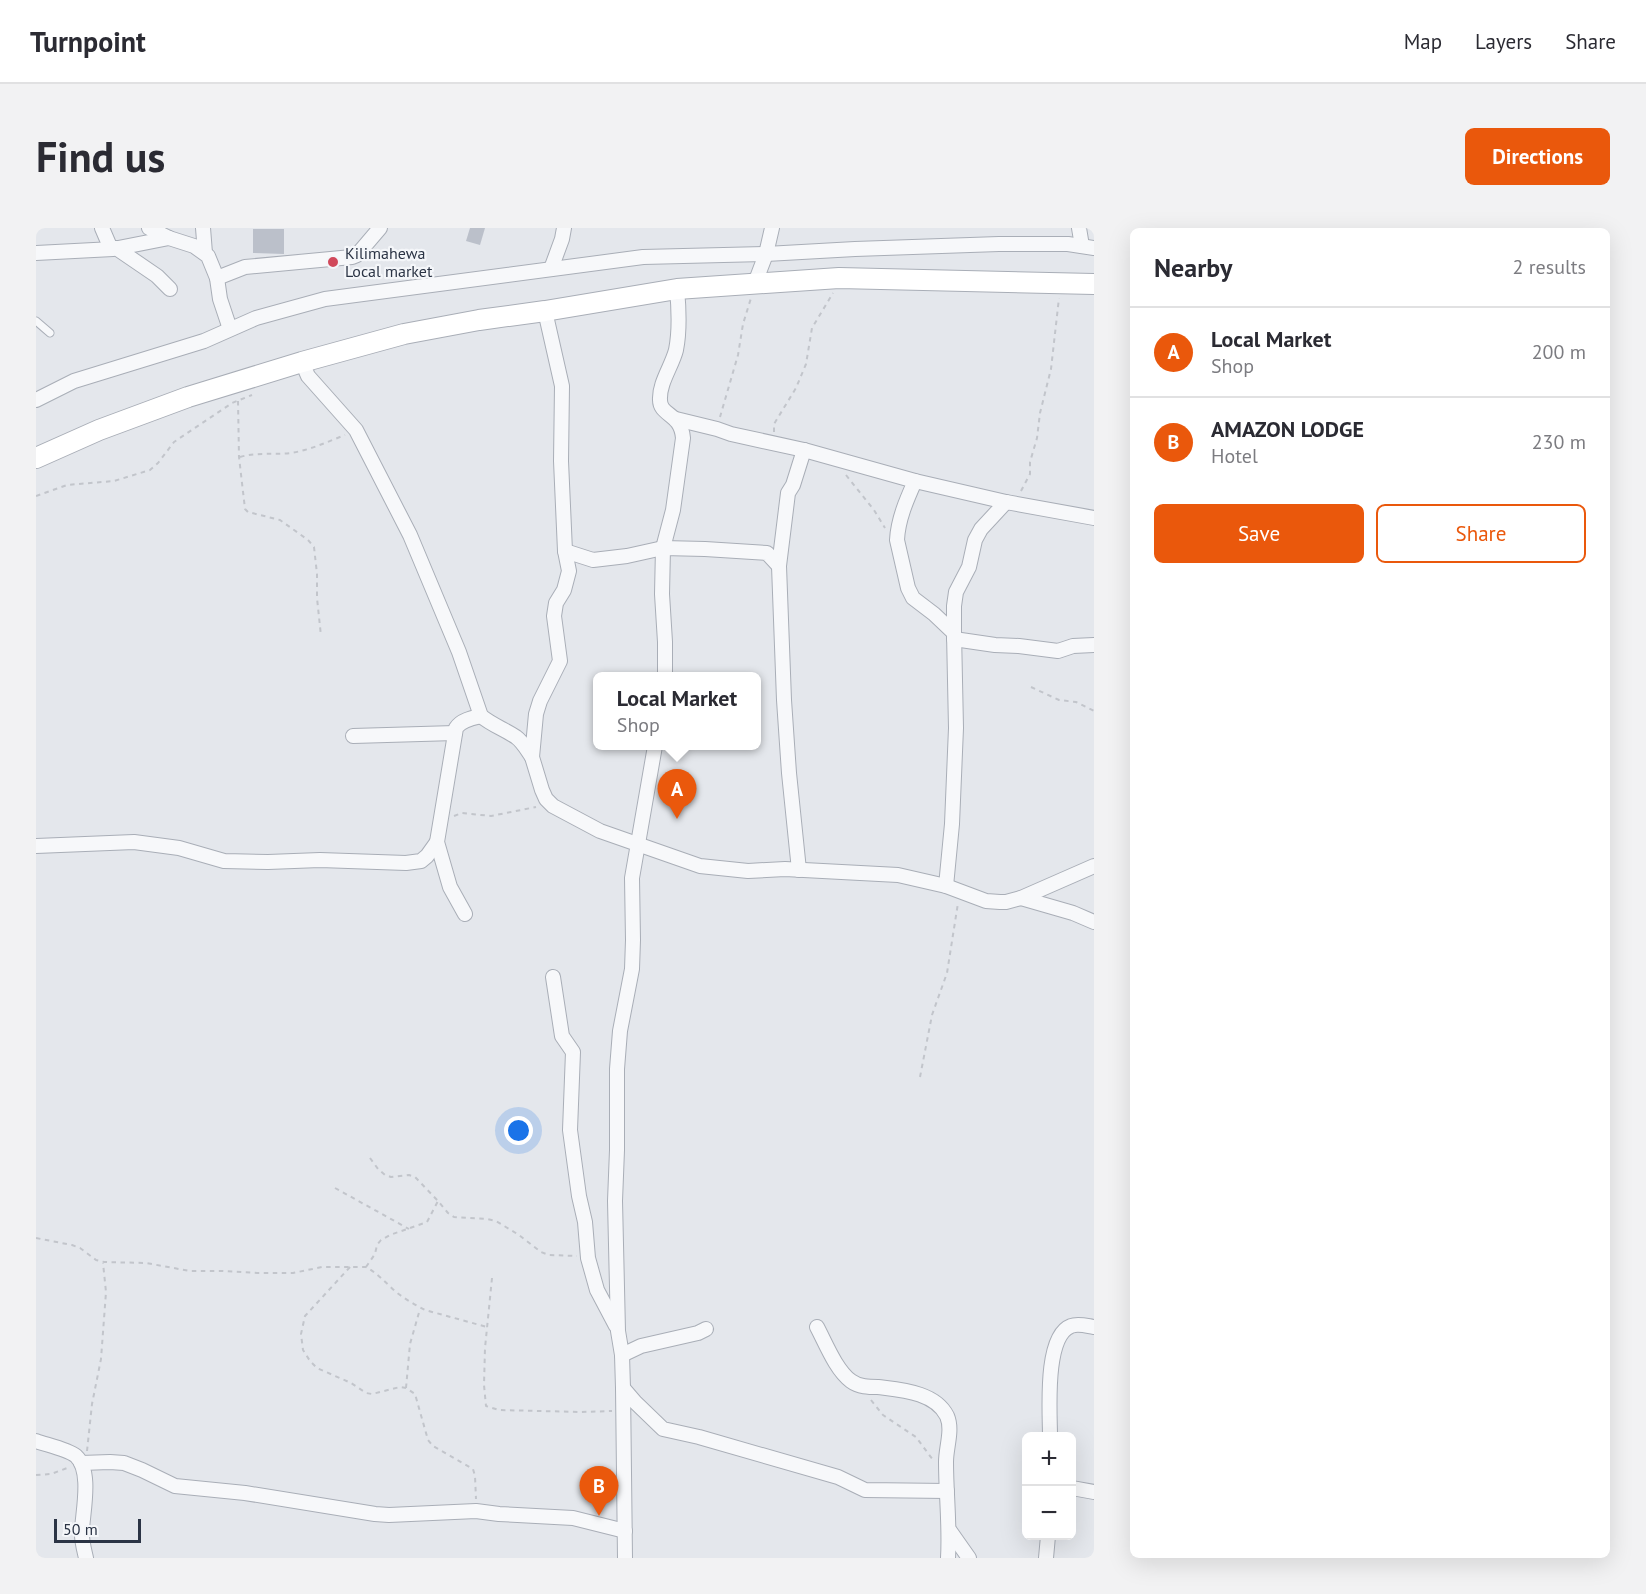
<!DOCTYPE html>
<html lang="en">
<head>
<meta charset="utf-8">
<style>
	:root { --surface:#fff; --page:#f2f2f3; --text:#2b2b33; --muted:#7c7c81; --line:#e1e1e2; --accent:#ea580c }
	body { margin:0; font-family:"PT Sans",sans-serif; background:var(--page); color:var(--text) }
	.controls { position:absolute; right:18px; bottom:18px; display:grid; overflow:hidden; border-radius:9px; box-shadow:0 6px 24px #0002 }
	.controls button { width:54px; height:54px; display:grid; place-items:center; padding:0; border:0; border-bottom:2px solid var(--line); background:var(--surface); color:var(--text); font:30px sans-serif }
	.scale { position:absolute; left:18px; bottom:15px; width:87px; box-sizing:border-box; padding-left:6px; border:3px solid #2b3445; border-top:0; font-size:16px; line-height:21px; white-space:nowrap; color:#2b3445; -webkit-text-stroke:4px #f4f6f9; paint-order:stroke }
	.you { position:absolute; left:483px; top:903px; width:21px; height:21px; margin:-15px; border:4px solid #fff; border-radius:50%; background:#1a73e8; box-shadow:0 0 0 9px #1a73e833 }
	.badge { display:grid; place-items:center; width:39px; height:39px; border-radius:50%; background:var(--accent); color:#fff; font-size:20px; font-weight:700 }
	.pin { position:absolute; translate:-50% -50px; filter:drop-shadow(0 2px 3px #0008) }
	.pin::after { content:''; position:absolute; top:32px; width:21px; height:18px; background:inherit; clip-path:polygon(0 0,100% 0,50% 100%) }
	.popup { position:absolute; left:557px; top:444px; width:168px; height:78px; box-sizing:border-box; display:grid; place-content:center; border-radius:9px; background:var(--surface); filter:drop-shadow(0 2px 4px #0005); font-size:20px; white-space:nowrap; color:var(--muted) }
	.popup b { font-size:22px; color:var(--text) }
	.popup::after { content:''; position:absolute; left:50%; top:100%; margin-left:-12px; border:12px solid transparent; border-top-color:var(--surface) }
	.list { margin:0; padding:0; list-style:none }
	h2 { display:flex; justify-content:space-between; align-items:center; height:78px; margin:0; padding:0 24px; font-size:26px }
	h2 small { font-size:20px; font-weight:400; color:var(--muted) }
	.list li { display:grid; grid-template-columns:39px 1fr auto; gap:18px; align-items:center; box-sizing:border-box; height:90px; padding:0 24px; border-top:2px solid var(--line) }
	.list b { display:block; font-size:22px; white-space:nowrap }
	.list p { margin:0; font-size:20px; white-space:nowrap; color:var(--muted) }
	.list em { font-size:20px; font-style:normal; color:var(--muted) }
	.actions { display:flex; gap:12px; padding:18px 24px }
	.actions a { flex:1; padding:14px 0; border:2px solid var(--accent); border-radius:9px; text-align:center; font-size:21px; color:var(--accent) }
	.actions .main { background:var(--accent); color:#fff }
	.map { position:relative; flex:none; width:1058px; height:1330px; overflow:hidden; border-radius:9px }
	header { display:flex; align-items:center; gap:36px; box-sizing:border-box; height:84px; padding:0 30px; background:var(--surface); border-bottom:2px solid var(--line) }
	header strong { font-size:28px }
	nav { display:flex; gap:33px; margin-inline-start:auto; font-size:21px }
	.intro { display:flex; align-items:center; justify-content:space-between; box-sizing:border-box; height:144px; padding:0 36px }
	h1 { margin:0; font-size:42px }
	.button { padding:15px 27px; border-radius:9px; background:var(--accent); color:#fff; font-size:21px; font-weight:700 }
	main { display:flex; gap:36px; padding:0 36px }
	aside { flex:1; background:var(--surface); border-radius:9px; box-shadow:0 6px 24px #0002 }
	.map>svg:first-child { display:block }
	.building { fill:#bbc0ca }
	.lines { fill:none; stroke-linecap:round; stroke-linejoin:round }
	.lane-casing { stroke:#a9aeb7; stroke-width:9 }
	.street-casing { stroke:#a9aeb7; stroke-width:16 }
	.secondary-casing { stroke:#a9aeb7; stroke-width:22 }
	.path { stroke:#c2c5cb; stroke-width:2; stroke-dasharray:4.5 4.5; stroke-linecap:butt }
	.lane { stroke:#f7f8fa; stroke-width:7 }
	.street { stroke:#f7f8fa; stroke-width:14 }
	.secondary { stroke:#fff; stroke-width:20 }
	.poi-dot { fill:#d1495b; stroke:#f4f6f9; stroke-width:2 }
	.labels { text-anchor:middle; dominant-baseline:central; stroke-width:4.5; stroke-linejoin:round; paint-order:stroke }
	.poi-label { font-size:16px; fill:#2b3445; stroke:#f4f6f9; text-anchor:start }
</style>
</head>
<body>
<header>
<strong>Turnpoint</strong>
<nav><a>Map</a><a>Layers</a><a>Share</a></nav>
</header>
<div class="intro"><h1>Find us</h1><a class="button">Directions</a></div>
<main>
<div class="map">
<svg width="1058" height="1330" viewBox="0 0 1058 1330">
	<rect width="100%" height="100%" fill="#e4e7ec"/>
	<g class="building">
		<path d="M434 0H449L444 17 430 13Z"/>
		<path d="M217 1H248V26L217 25Z"/>
	</g>
	<g class="lines">
		<g class="lane-casing">
			<path id="lane" d="M0 93 14 105"/>
		</g>
		<g class="street-casing">
			<g id="street">
				<path d="M66 0 75 21"/>
				<path d="M113 0 133 10 158 18 172 28 181 50 184 71 194 101"/>
				<path d="M167 0 169 25"/>
				<path d="M1043 0 1046 18"/>
				<path d="M80 20 121 48 134 61"/>
				<path d="M0 25 77 21 133 10"/>
				<path d="M515 41 526 11 528 0"/>
				<path d="M181 50 209 39 316 29 321 27 344 0"/>
				<path d="M719 55 730 26 736 0"/>
				<path d="M509 83 526 158 525 233 529 323 533 343 528 362 520 375 518 388 524 433 504 473 500 486 496 529 506 562 510 571 517 578 564 603 664 638 712 643 749 641 862 647 910 658 950 673 964 674H970L985 670 1058 638"/>
				<path d="M266 134 272 148 320 202 374 307 423 424 445 488C456 497 468 501 480 509 487 514 491 522 496 529"/>
				<path d="M0 172 38 153 168 113 220 90 289 71 607 29 730 26 819 21 963 16H1032L1058 20"/>
				<path d="M640 191 681 201 695 206 768 222 879 253 970 274 1058 290"/>
				<path d="M879 253C871 271 862 291 861 312L872 360 877 370 898 386 918 405"/>
				<path d="M529 323 557 332 591 328 627 320 669 321 731 325 743 338"/>
				<path d="M918 411 959 417 983 418 1022 423 1037 418 1058 417"/>
				<path d="M629 448V414L626 366 627 320 637 282 647 210C645 185 624 188 624 172 623 155 636 138 640 122 644 102 643 82 641 61"/>
				<path d="M317 508 419 505"/>
				<path d="M0 618 98 614 143 620 188 633 232 634 284 632 370 635 385 633 391 628 401 614"/>
				<path d="M763 642 753 545 748 472 743 338 752 265 757 257 768 222"/>
				<path d="M910 658 916 596 920 500 918 405V378L920 364 933 339 939 312 945 301 970 274"/>
				<path d="M985 670 1037 685 1058 694"/>
				<path d="M429 686 414 659 401 614 420 500C425 492 436 490 445 488"/>
				<path d="M517 749 526 808 537 824 534 902 543 968 549 994 552 1030 561 1062 580 1098"/>
				<path d="M781 1099C790 1116 800 1142 815 1153 823 1159 833 1159 842 1159 865 1162 899 1164 911 1188 917 1202 910 1219 910 1234 910 1266 914 1298 912 1330"/>
				<path d="M586 1127 605 1118 662 1105 670 1101"/>
				<path d="M587 1160 599 1174 627 1201 663 1209 802 1249 829 1262 911 1263"/>
				<path d="M1014 1208C1014 1185 1008 1108 1035 1098 1042 1095 1051 1098 1058 1099"/>
				<path d="M0 1213C11 1217 31 1221 40 1228 56 1243 47 1282 46 1302 45 1311 48 1321 50 1330"/>
				<path d="M45 1235 74 1234 88 1235 106 1242 139 1258 209 1265 339 1286 353 1287 440 1283 463 1286 537 1290 589 1303"/>
				<path d="M1036 1260 1058 1264"/>
				<path d="M914 1303 933 1330"/>
				<path d="M589 1330 587 1160 586 1127 582 1103 579 973 581 922V841L584 803 596 741 597 712 596 650 619 518"/>
				<path d="M1010 1330 1012 1308"/>
			</g>
		</g>
		<g class="secondary-casing">
			<path id="secondary" d="M0 230 63 202 152 169 266 134 368 106 443 92 509 83 641 61 803 50 1058 56"/>
		</g>
		<g class="path">
			<path d="M202 173 203 229 209 281 212 284 244 292 272 312 278 319 281 346V370L285 408"/>
			<path d="M684 189 702 127 707 96 715 70"/>
			<path d="M738 204V196L760 160 770 136 776 100 797 65"/>
			<path d="M204 229C221 224 238 227 255 225 274 222 291 214 309 207"/>
			<path d="M810 247 838 282 849 300"/>
			<path d="M985 263 994 246V234L1001 210 1004 185 1015 141 1023 70"/>
			<path d="M0 268 31 257 78 253 114 242 122 235 138 214 196 175 216 167"/>
			<path d="M995 459 1023 472 1040 474 1058 483"/>
			<path d="M418 588 426 585 455 588 500 579"/>
			<path d="M884 849 896 787 911 745 922 675"/>
			<path d="M334 930 342 941 349 947 355 949 373 947 379 949 402 973 412 985 418 989 451 991 460 993 483 1007 505 1024 513 1027 541 1028"/>
			<path d="M299 960 373 1001"/>
			<path d="M0 1010 36 1017 44 1020 60 1032 68 1034 110 1035 154 1043H187L221 1045H257L286 1039H330C341 1045 350 1055 360 1064 369 1071 379 1077 389 1082L451 1099"/>
			<path d="M314 1039 269 1088 265 1106 267 1122 274 1133 281 1140 315 1155 330 1165 336 1166 364 1159 370 1160 379 1166 392 1212 397 1218 437 1241 439 1248 440 1271"/>
			<path d="M330 1039 339 1026 341 1017 345 1012 354 1007 391 994 402 973"/>
			<path d="M456 1050 449 1120 448 1157 450 1178 463 1182 545 1184 576 1183"/>
			<path d="M370 1160 374 1116 384 1081"/>
			<path d="M835 1172 847 1187 880 1209 897 1232"/>
			<path d="M51 1223 56 1176 65 1131 70 1064 67 1035"/>
			<path d="M0 1247 15 1246 34 1239"/>
		</g>
		<use href="#lane" class="lane"/>
		<use href="#street" class="street"/>
		<use href="#secondary" class="secondary"/>
	</g>
	<circle class="poi-dot" cx="297" cy="34" r="6"/>
	<g class="labels">
		<g class="poi-label">
			<text x="309" y="25">Kilimahewa<tspan x="309" dy="18">Local market</tspan></text>
		</g>
	</g>
</svg>
<div class="controls">
<button>+</button>
<button>−</button>
</div>
<div class="scale">50 m</div>
<div class="you"></div>
<div class="pin badge" style="left:641px;top:591px">A</div>
<div class="popup"><b>Local Market</b>Shop</div>
<div class="pin badge" style="left:563px;top:1288px">B</div>
</div>
<aside>
<h2>Nearby<small>2 results</small></h2>
<ul class="list">
<li><span class="badge">A</span><div><b>Local Market</b><p>Shop</p></div><em>200 m</em></li>
<li><span class="badge">B</span><div><b>AMAZON LODGE</b><p>Hotel</p></div><em>230 m</em></li>
</ul>
<div class="actions"><a class="main">Save</a><a>Share</a></div>
</aside>
</main>
</body>
</html>
